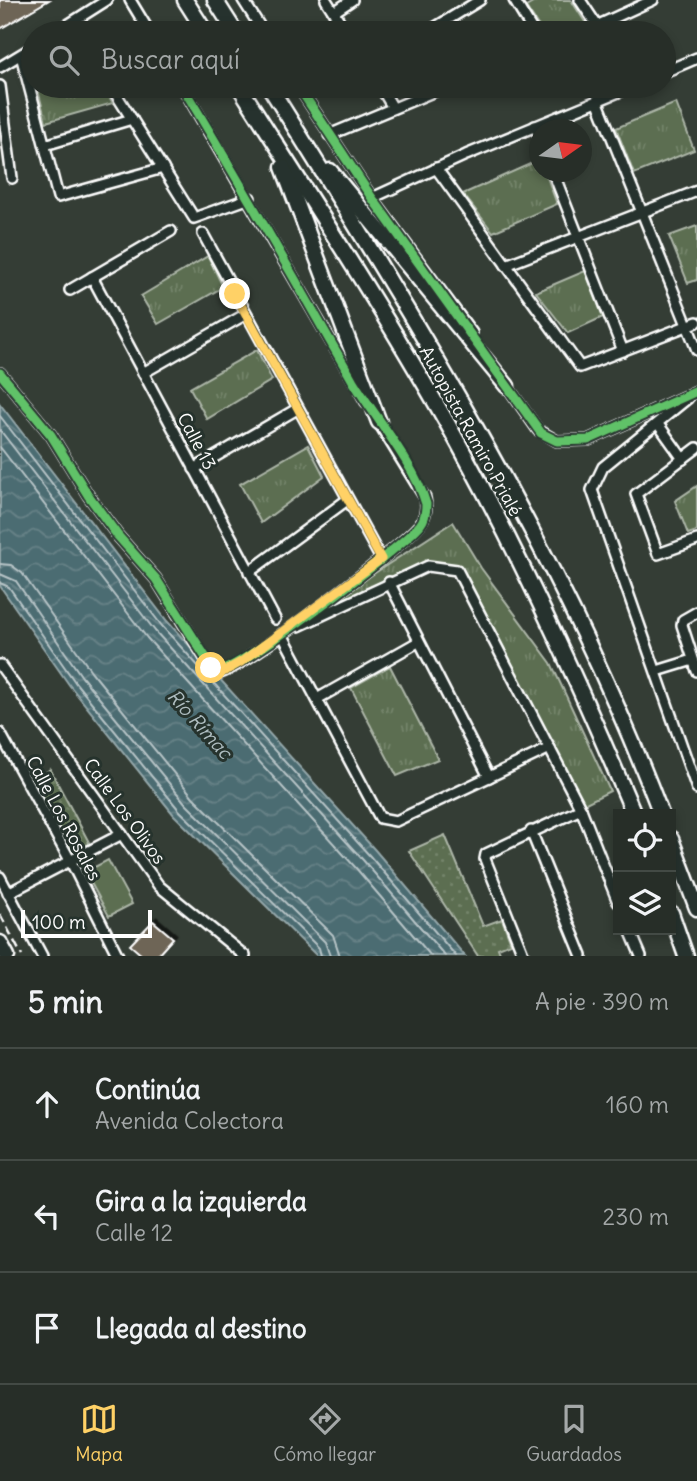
<!DOCTYPE html>
<html lang="es">
<head>
<meta charset="utf-8">
<style>
	:root { --surface:#272e28; --page:#333a34; --text:#f1f3f6; --muted:#a4a8a8; --line:#434a45; --accent:#ffd166 }
	body { margin:0; font-family:Delius,sans-serif; background:var(--page); color:var(--text) }
	.controls { position:absolute; right:21px; bottom:21px; display:grid; overflow:hidden; border-radius:0px; box-shadow:0 4px 10px #0003 }
	.controls button { width:63px; height:63px; display:grid; place-items:center; padding:0; border:0; border-bottom:2px solid var(--line); background:var(--surface); color:var(--text); font:35px sans-serif }
	.compass { position:absolute; left:529px; top:119px; width:63px; height:63px; border-radius:50%; background:var(--surface); box-shadow:0 4px 10px #0003; rotate:76deg }
	.scale { position:absolute; left:21px; bottom:18px; width:131px; box-sizing:border-box; padding-left:7px; border:4px solid #fff; border-top:0; font-size:19px; line-height:24px; white-space:nowrap; color:#fff; -webkit-text-stroke:5px #26332d; paint-order:stroke }
	.stop { position:absolute; width:21px; height:21px; margin:-16px; border:5px solid #ffd166; border-radius:50%; background:#fff }
	.stop.end { background:#ffd166; border-color:#fff; box-shadow:0 2px 7px #0008 }
	.list { margin:0; padding:0; list-style:none }
	h2 { display:flex; justify-content:space-between; align-items:center; height:91px; margin:0; padding:0 28px; font-size:30px }
	h2 small { font-size:23px; font-weight:400; color:var(--muted) }
	.list li { display:grid; grid-template-columns:46px 1fr auto; gap:21px; align-items:center; box-sizing:border-box; height:112px; padding:0 28px; border-top:2px solid var(--line) }
	.list b { display:block; font-size:26px; white-space:nowrap }
	.list p { margin:0; font-size:23px; white-space:nowrap; color:var(--muted) }
	.list em { font-size:23px; font-style:normal; color:var(--muted) }
	.icon { flex:none; width:38px; height:38px; fill:none; stroke:currentColor; stroke-width:2; stroke-linecap:round; stroke-linejoin:round }
	.map { position:relative; flex:none; width:697px; height:956px; overflow:hidden }
	.search { position:absolute; background:var(--surface); box-shadow:0 4px 10px #0003; left:21px; right:21px; top:21px; height:77px; display:flex; align-items:center; gap:18px; box-sizing:border-box; padding:0 24px; border-radius:38px; color:var(--muted); font-size:26px }
	.sheet { height:427px; background:var(--surface) }
	nav { display:flex; justify-content:space-around; align-items:center; box-sizing:border-box; height:98px; border-top:2px solid var(--line); background:var(--surface); font-size:19px; color:var(--muted) }
	nav a { display:grid; justify-items:center; gap:4px }
	nav .on { color:var(--accent) }
	.map>svg:first-child { display:block }
	.grass { fill:#5b6e51; stroke:#adb6a8; stroke-width:2 }
	.park { fill:url(#park-tufts); stroke:#adb6a8; stroke-width:2 }
	.garden { fill:url(#garden-dots); stroke:#adb6a8; stroke-width:2 }
	.water { fill:url(#water-waves); stroke:#94a7aa; stroke-width:2 }
	.lines { fill:none; stroke-linecap:round; stroke-linejoin:round }
	.shore { stroke:#b7c4c7; stroke-width:2 }
	.building { fill:#6e6557; stroke:#fff; stroke-width:2; filter:url(#shadow) }
	.minor-casing { stroke:#fff; stroke-width:14 }
	.trunk-casing { stroke:#fff; stroke-width:19 }
	.minor { stroke:#26332d; stroke-width:9 }
	.trunk { stroke:#26332d; stroke-width:14 }
	.rail { stroke:#fff; stroke-width:2.5; stroke-dasharray:10 5; stroke-linecap:butt }
	.cycleway-casing { stroke:#26332d; stroke-width:13 }
	.cycleway { stroke:#61c268; stroke-width:9 }
	.route { stroke:#ffd166; stroke-width:9 }
	.labels { text-anchor:middle; dominant-baseline:central; stroke-width:6; stroke-linejoin:round; paint-order:stroke }
	.street-label { font-size:18px; fill:#fff; stroke:#26332d }
	.water-label { font-size:19px; font-style:italic; fill:#aebdc0; stroke:#26332d }
</style>
</head>
<body>
<div class="map">
<svg width="697" height="956" viewBox="0 0 697 956">
	<defs>
		<pattern id="park-tufts" width="24" height="20" patternUnits="userSpaceOnUse" patternTransform="scale(1.75)"><rect width="24" height="20" fill="#5b6e51"/><path d="M3 7l-1-3M5 7V3M7 7l1-3M15 17l-1-3M17 17v-4M19 17l1-3" fill="none" stroke="#74846b"/></pattern>
		<pattern id="garden-dots" width="8" height="8" patternUnits="userSpaceOnUse" patternTransform="scale(1.75)"><rect width="8" height="8" fill="#5b6e51"/><path d="M2 2h.1M6 6h.1" fill="none" stroke="#74846b" stroke-width="1.8" stroke-linecap="round"/></pattern>
		<pattern id="water-waves" width="16" height="10" patternUnits="userSpaceOnUse" patternTransform="scale(1.75)"><rect width="16" height="10" fill="#4c6c72"/><path d="M0 5q4-4 8 0t8 0" fill="none" stroke="#678287"/></pattern>
		<filter id="shadow"><feDropShadow dx="3.5" dy="-3.5" stdDeviation="0" flood-color="#0009"/></filter>
	</defs>
	<rect width="100%" height="100%" fill="#343d35"/>
	<filter id="ink" filterUnits="userSpaceOnUse"><feTurbulence type="fractalNoise" baseFrequency=".0143" numOctaves="2"/><feDisplacementMap in="SourceGraphic" scale="14" xChannelSelector="R" yChannelSelector="G"/><feConvolveMatrix kernelMatrix="1 2 1 2 8 2 1 2 1" color-interpolation-filters="sRGB"/></filter>
	<g filter="url(#ink)">
		<path class="grass" d="M108 860 132 904 109 916 85 872Z"/>
		<g class="park">
			<path d="M538 0H571L587 25 567 33H543L526 7Z"/>
			<path d="M37 86H102L113 103 46 122Z"/>
			<path d="M676 103 694 150 634 174 616 128Z"/>
			<path d="M539 160 540 172H545L557 204 493 232 463 194Z"/>
			<path d="M697 226V280L688 283 669 236Z"/>
			<path d="M208 256 223 287 158 324 141 296Z"/>
			<path d="M585 271 603 317 568 333 536 292Z"/>
			<path d="M257 350 272 380 207 419 190 388Z"/>
			<path d="M308 445 324 476 261 523 240 484Z"/>
			<path d="M697 486V531L688 534 675 501Z"/>
			<path d="M453 522 481 568 551 663 610 791 584 804 469 581 458 567 425 565 312 614Z"/>
			<path d="M390 666 438 759 397 776 351 688Z"/>
		</g>
		<g class="garden">
			<path d="M50 769 91 846 73 855 35 782Z"/>
			<path d="M445 835 483 926 502 919 511 943 498 948 501 956H478L409 851Z"/>
		</g>
		<path class="water" d="M0 404 167 621 375 850 465 956H317L174 815 70 686 0 586Z"/>
		<g class="lines">
			<g class="shore">
				<path d="M0 416 162 626 369 855 456 956"/>
				<path d="M0 430 155 631 363 860 445 956"/>
				<path d="M0 447 147 638 355 867 431 956"/>
				<path d="M0 564 11 565 22 573 91 671 193 797 333 935 340 956"/>
				<path d="M0 574 16 581 82 677 186 804 325 942 330 956"/>
				<path d="M0 583 9 587 75 682 179 810 319 948 321 956"/>
			</g>
		</g>
		<g class="building">
			<path d="M0 0H49L0 29Z"/>
			<path d="M153 921 173 938 157 956H143L130 945Z"/>
		</g>
		<g class="lines">
			<g class="minor-casing">
				<g id="minor">
					<path d="M130 0 150 33"/>
					<path d="M243 0 264 33"/>
					<path d="M326 0 347 33"/>
					<path d="M514 0 534 33"/>
					<path d="M580 0 598 27"/>
					<path d="M334 12 352 0"/>
					<path d="M55 33 107 0"/>
					<path d="M426 33 480 0"/>
					<path d="M581 33 653 0"/>
					<path d="M21 55 58 197 163 168"/>
					<path d="M0 67 33 47"/>
					<path d="M664 72 697 58"/>
					<path d="M0 86 12 178"/>
					<path d="M111 86 194 218 250 198"/>
					<path d="M182 86 366 402"/>
					<path d="M298 86 372 198 472 333"/>
					<path d="M380 86 393 108"/>
					<path d="M597 100 697 350"/>
					<path d="M535 126 540 138"/>
					<path d="M329 135 447 86"/>
					<path d="M45 145 132 119"/>
					<path d="M436 168 580 367 697 322"/>
					<path d="M553 172 623 351"/>
					<path d="M372 198 466 155 633 86"/>
					<path d="M203 234 381 559"/>
					<path d="M506 265 697 191"/>
					<path d="M92 277 275 619"/>
					<path d="M70 290 171 231"/>
					<path d="M0 373 51 435 88 495 118 536 156 579 211 668 219 673C242 669 404 546 420 524 426 516 427 507 425 498L377 420"/>
					<path d="M143 373 246 314"/>
					<path d="M505 383 538 430 557 441 588 440 697 391"/>
					<path d="M688 398 603 467 592 490 697 789"/>
					<path d="M658 424 683 459"/>
					<path d="M697 448 636 494 658 554 697 540"/>
					<path d="M194 469 297 409"/>
					<path d="M249 572 347 500"/>
					<path d="M389 582 489 777"/>
					<path d="M697 612 683 620 682 625 697 671"/>
					<path d="M299 626 428 566 457 570 581 809 618 902"/>
					<path d="M282 634 380 818 396 821 550 748"/>
					<path d="M0 665 159 886 245 956"/>
					<path d="M657 671 693 660"/>
					<path d="M317 699 418 642"/>
					<path d="M0 733 71 862 118 956"/>
					<path d="M531 831 582 956"/>
					<path d="M0 877 42 956"/>
					<path d="M8 893 122 834"/>
					<path d="M630 930 641 956"/>
					<path d="M524 956 485 859 486 854 581 809"/>
				</g>
			</g>
			<g class="trunk-casing">
				<g id="trunk">
					<path d="M185 0 206 33"/>
					<path d="M215 0 236 33"/>
					<path d="M239 86C310 198 382 308 447 423 518 549 578 681 634 814"/>
					<path d="M269 86C415 320 563 555 661 814"/>
					<path d="M283 167 379 422"/>
					<path d="M330 171 507 386"/>
					<path d="M671 839 697 908"/>
					<path d="M671 913 686 956"/>
					<path d="M0 943 7 956"/>
				</g>
			</g>
			<use href="#minor" class="minor"/>
			<use href="#trunk" class="trunk"/>
			<path class="rail" d="M0 914 22 956"/>
			<g class="cycleway-casing">
				<g id="cycleway">
					<path d="M298 86 372 198 541 433 557 441 588 440 697 391"/>
					<path d="M0 373 51 435 88 495 118 536 156 579 215 672C235 675 402 547 420 525 425 519 426 512 426 504 415 465 375 417 353 381 296 282 241 183 182 86"/>
				</g>
			</g>
			<use href="#cycleway" class="cycleway"/>
		</g>
	</g>
	<g class="lines" filter="url(#ink)">
		<path class="route" d="M211 668 223 672 241 662 381 559 235 294"/>
	</g>
	<g class="labels">
		<g class="street-label">
			<text transform="translate(471 431) rotate(61)">Autopista Ramiro Prialé</text>
			<text transform="translate(197 441) rotate(62)">Calle 13</text>
			<text transform="translate(125 811) rotate(54)">Calle Los Olivos</text>
			<text transform="translate(64 818) rotate(62)">Calle Los Rosales</text>
		</g>
		<g class="water-label">
			<text transform="translate(200 724) rotate(48)">Río Rímac</text>
		</g>
	</g>
</svg>
<div class="controls">
<button><svg class="icon" aria-label="locate" viewBox="0 0 24 24"><circle cx="12" cy="12" r="6"/><path d="M12 2v4M12 18v4M2 12h4M18 12h4"/></svg></button>
<button><svg class="icon" aria-label="layers" viewBox="0 0 24 24"><path d="M12 4l9 5-9 5-9-5zM3 14l9 5 9-5"/></svg></button>
</div>
<svg class="compass" viewBox="-18 -18 36 36"><path d="M0-13l5 13h-10z" fill="#e53935"/><path d="M0 13l5-13h-10z" fill="#a4a8a8"/></svg>
<div class="scale">100 m</div>
<div class="stop" style="left:211px;top:668px"></div>
<div class="stop end" style="left:235px;top:294px"></div>
<div class="search"><svg class="icon" aria-label="search" viewBox="0 0 24 24"><circle cx="10" cy="10" r="6"/><path d="M15 15l6 6"/></svg>Buscar aquí</div>
</div>
<section class="sheet">
<h2>5 min<small>A pie · 390 m</small></h2>
<ul class="list">
<li><svg class="icon" aria-label="ahead" viewBox="0 0 24 24"><path d="M12 20V5M6 11l6-6 6 6"/></svg><div><b>Continúa</b><p>Avenida Colectora</p></div><em>160 m</em></li>
<li><svg class="icon" aria-label="left" viewBox="0 0 24 24"><path d="M17 20v-9H6M10 6l-5 5 5 5"/></svg><div><b>Gira a la izquierda</b><p>Calle 12</p></div><em>230 m</em></li>
<li><svg class="icon" aria-label="arrive" viewBox="0 0 24 24"><path d="M6 21V4h12l-3 4 3 4H6"/></svg><div><b>Llegada al destino</b></div></li>
</ul>
</section>
<nav>
<a class="on"><svg class="icon" aria-label="map" viewBox="0 0 24 24"><path d="M3 6l6-2 6 2 6-2v14l-6 2-6-2-6 2zM9 4v14M15 6v14"/></svg>Mapa</a>
<a><svg class="icon" aria-label="directions" viewBox="0 0 24 24"><path d="M12 3l9 9-9 9-9-9zM9 14v-3h6M13 9l2 2-2 2"/></svg>Cómo llegar</a>
<a><svg class="icon" aria-label="saved" viewBox="0 0 24 24"><path d="M7 4h10v16l-5-4-5 4z"/></svg>Guardados</a>
</nav>
</body>
</html>
